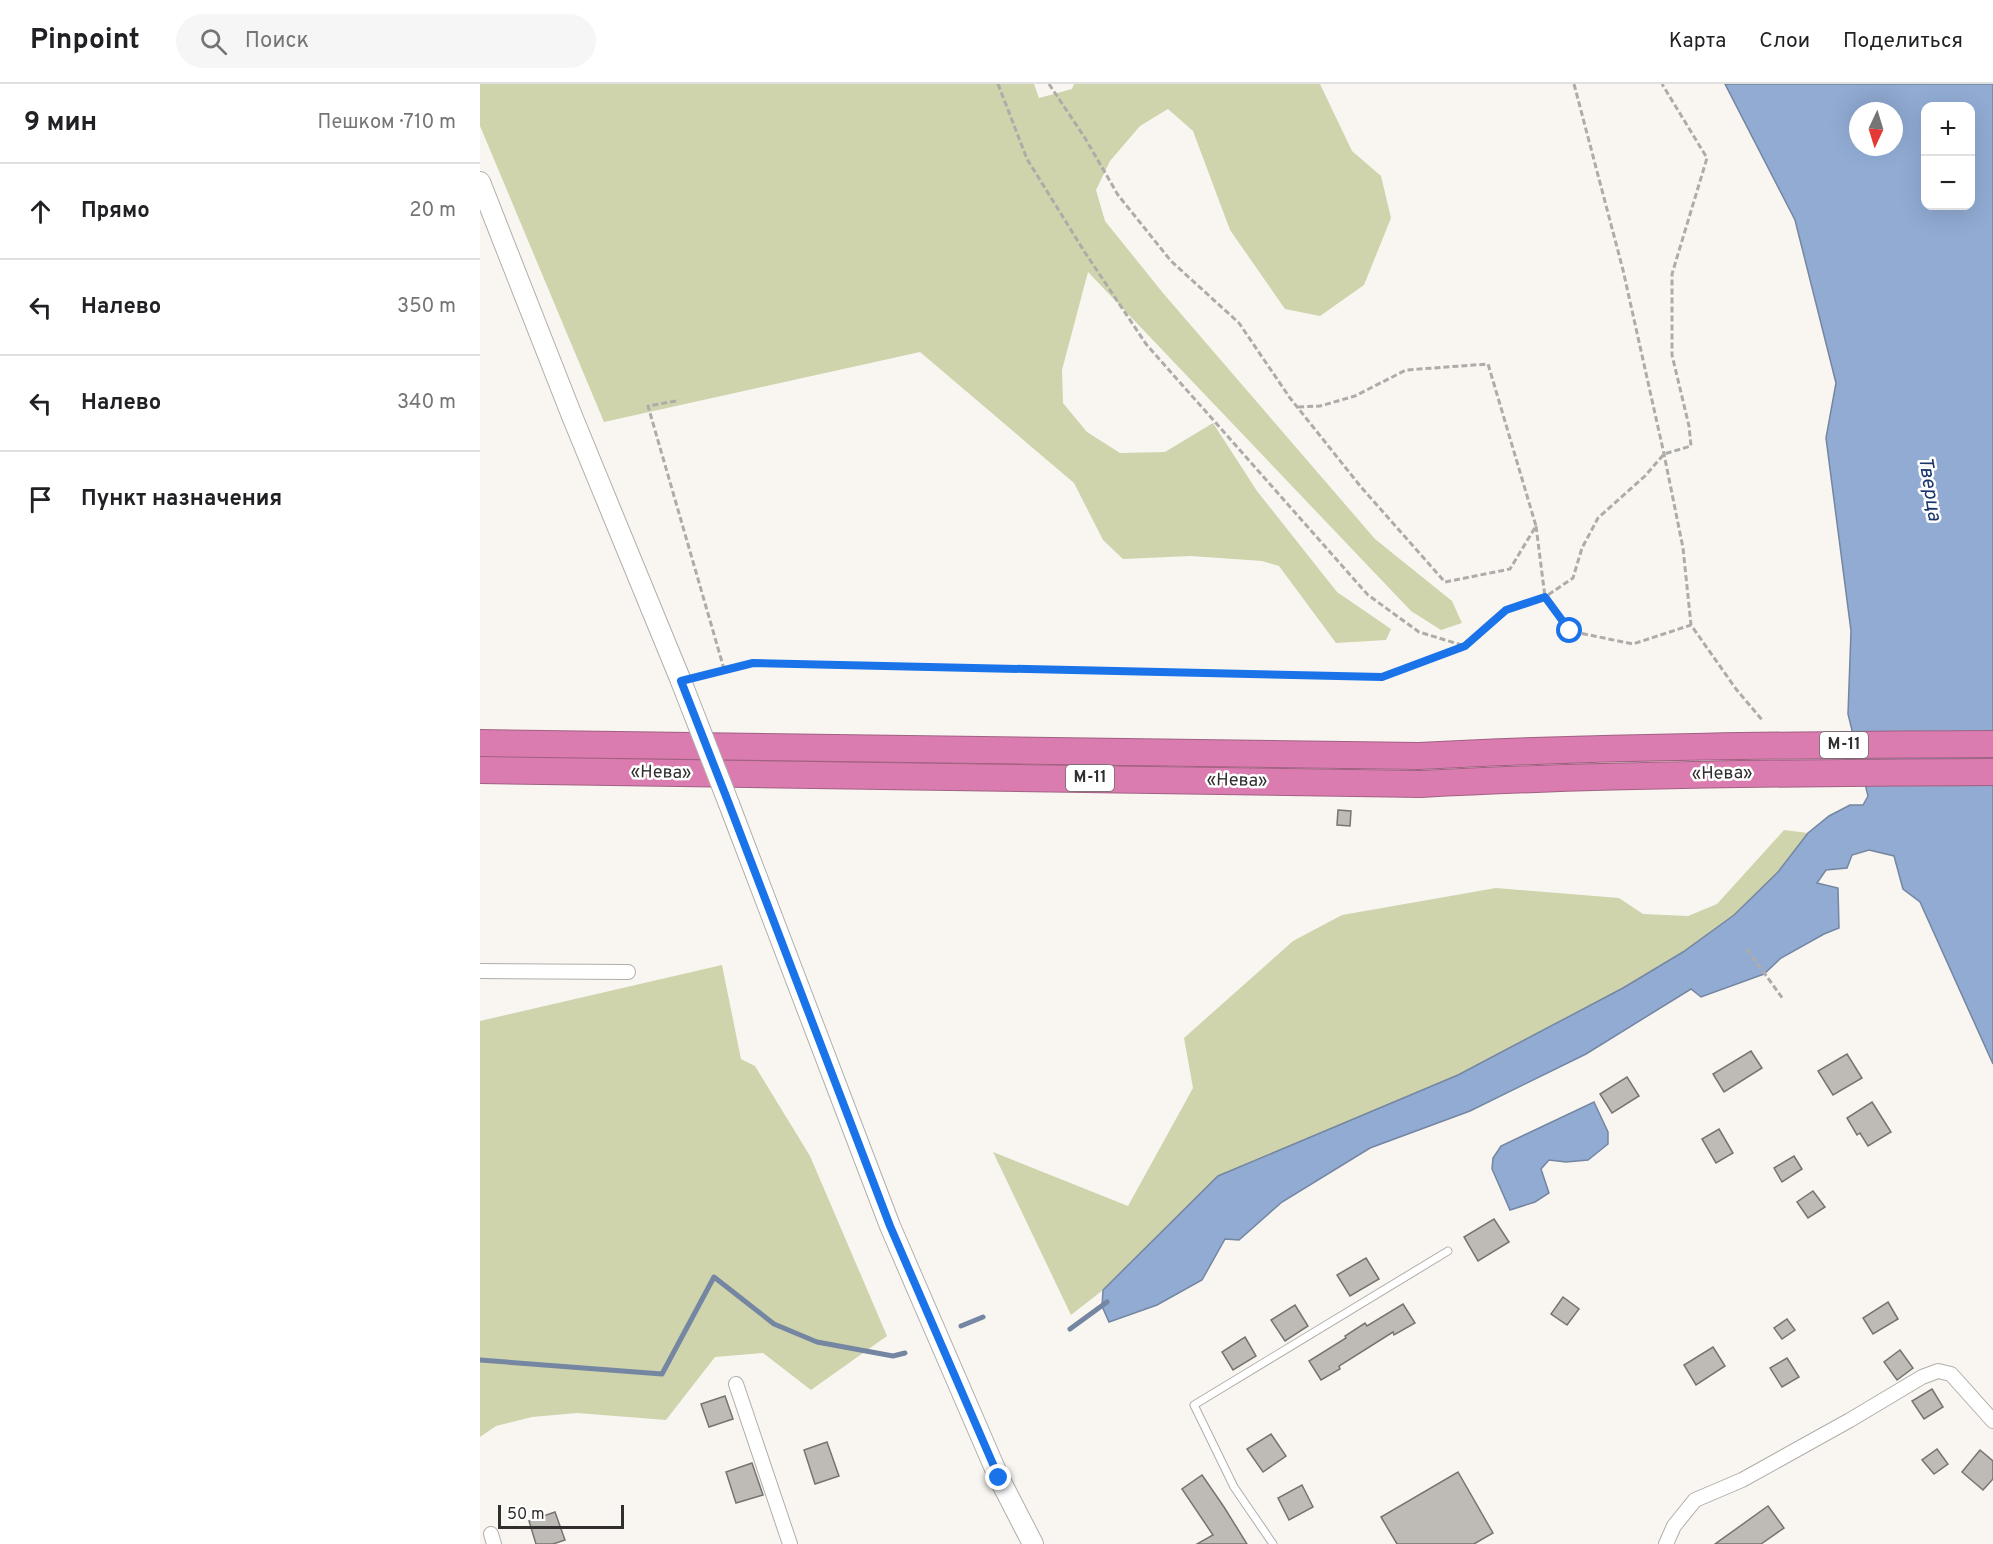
<!DOCTYPE html>
<html lang="ru">
<head>
<meta charset="utf-8">
<style>
	:root { --surface:#fff; --page:#f6f6f6; --text:#202124; --muted:#757577; --line:#e0e0e0 }
	body { margin:0; font-family:Overpass,sans-serif; background:var(--page); color:var(--text) }
	.controls { position:absolute; right:18px; top:18px; display:grid; overflow:hidden; border-radius:12px; box-shadow:0 6px 24px #0002 }
	.controls button { width:54px; height:54px; display:grid; place-items:center; padding:0; border:0; border-bottom:2px solid var(--line); background:var(--surface); color:var(--text); font:30px sans-serif }
	.compass { position:absolute; left:1369px; top:18px; width:54px; height:54px; border-radius:50%; background:var(--surface); box-shadow:0 6px 24px #0002; rotate:184deg }
	.scale { position:absolute; left:18px; bottom:15px; width:126px; box-sizing:border-box; padding-left:6px; border:3px solid #312f2d; border-top:0; font-size:16px; line-height:21px; white-space:nowrap; color:#312f2d; -webkit-text-stroke:4px #fff; paint-order:stroke }
	.stop { position:absolute; width:18px; height:18px; margin:-14px; border:4px solid #1a73e8; border-radius:50%; background:#fff }
	.stop.end { background:#1a73e8; border-color:#fff; box-shadow:0 2px 6px #0008 }
	.list { margin:0; padding:0; list-style:none }
	h2 { display:flex; justify-content:space-between; align-items:center; height:78px; margin:0; padding:0 24px; font-size:26px }
	h2 small { font-size:20px; font-weight:400; color:var(--muted) }
	.list li { display:grid; grid-template-columns:39px 1fr auto; gap:18px; align-items:center; box-sizing:border-box; height:96px; padding:0 24px; border-top:2px solid var(--line) }
	.list b { display:block; font-size:22px; white-space:nowrap }
	.list em { font-size:20px; font-style:normal; color:var(--muted) }
	.icon { flex:none; width:33px; height:33px; fill:none; stroke:currentColor; stroke-width:2; stroke-linecap:round; stroke-linejoin:round }
	.map { position:relative; flex:none; width:1513px; height:1460px; overflow:hidden }
	header { display:flex; align-items:center; gap:36px; box-sizing:border-box; height:84px; padding:0 30px; background:var(--surface); border-bottom:2px solid var(--line) }
	header strong { font-size:28px }
	nav { display:flex; gap:33px; margin-inline-start:auto; font-size:21px }
	.search { width:420px; height:54px; background:var(--page); display:flex; align-items:center; gap:15px; box-sizing:border-box; padding:0 21px; border-radius:33px; color:var(--muted); font-size:22px }
	main { display:flex }
	aside { flex:1; background:var(--surface) }
	.map>svg:first-child { display:block }
	.green { fill:#cfd4ad }
	.water { fill:#91abd3; stroke:#7486a1; stroke-width:1.5; fill-rule:evenodd }
	.lines { fill:none; stroke-linecap:round; stroke-linejoin:round }
	.stream { stroke:#7486a1; stroke-width:5 }
	.building { fill:#bebab6; stroke:#77746f; stroke-width:1.5 }
	.service-casing { stroke:#b1aea9; stroke-width:9 }
	.minor-casing { stroke:#b1aea9; stroke-width:16 }
	.secondary-casing { stroke:#b1aea9; stroke-width:22 }
	.motorway-casing { stroke:#a06182; stroke-width:28 }
	.path { stroke:#aeaca8; stroke-width:3; stroke-dasharray:6 3; stroke-linecap:butt }
	.service { stroke:#fff; stroke-width:7 }
	.minor { stroke:#fff; stroke-width:14 }
	.secondary { stroke:#fff; stroke-width:20 }
	.motorway { stroke:#db7cb0; stroke-width:26 }
	.secondary-bridge-casing { stroke:#b1aea9; stroke-width:22; stroke-linecap:butt }
	.secondary-bridge { stroke:#fff; stroke-width:20 }
	.route { stroke:#1a73e8; stroke-width:8 }
	.labels { text-anchor:middle; dominant-baseline:central; stroke-width:5; stroke-linejoin:round; paint-order:stroke }
	.shield { fill:#fff; stroke:#6f6d6c; stroke-width:1.5 }
	.shield-label { font-size:16px; font-weight:bold; fill:#312f2d }
	.street-label { font-size:18px; fill:#312f2d; stroke:#fff }
	.water-label { font-size:20px; font-style:italic; fill:#19376a; stroke:#fff }
</style>
</head>
<body>
<header>
<strong>Pinpoint</strong>
<div class="search"><svg class="icon" aria-label="search" viewBox="0 0 24 24"><circle cx="10" cy="10" r="6"/><path d="M15 15l6 6"/></svg>Поиск</div>
<nav><a>Карта</a><a>Слои</a><a>Поделиться</a></nav>
</header>
<main>
<aside>
<h2>9 мин<small>Пешком · 710 m</small></h2>
<ul class="list">
<li><svg class="icon" aria-label="ahead" viewBox="0 0 24 24"><path d="M12 20V5M6 11l6-6 6 6"/></svg><div><b>Прямо</b></div><em>20 m</em></li>
<li><svg class="icon" aria-label="left" viewBox="0 0 24 24"><path d="M17 20v-9H6M10 6l-5 5 5 5"/></svg><div><b>Налево</b></div><em>350 m</em></li>
<li><svg class="icon" aria-label="left" viewBox="0 0 24 24"><path d="M17 20v-9H6M10 6l-5 5 5 5"/></svg><div><b>Налево</b></div><em>340 m</em></li>
<li><svg class="icon" aria-label="arrive" viewBox="0 0 24 24"><path d="M6 21V4h12l-3 4 3 4H6"/></svg><div><b>Пункт назначения</b></div></li>
</ul>
</aside>
<div class="map">
<svg width="1513" height="1460" viewBox="0 0 1513 1460">
	<rect width="100%" height="100%" fill="#f9f6f1"/>
	<g class="green">
		<path d="M0 0H554L559 14 592 5 594 0H840L872 67 901 92 911 134 884 201 840 232 805 225 750 146 713 47 688 25 660 42 630 77 616 106 625 137 683 209 895 455 972 517 982 539 961 546 931 527 608 188 582 286 583 319 607 348 640 369 685 368 733 339 777 407 857 508 911 545 906 556 856 559 799 482 782 477 711 472 643 475 623 456 594 399 440 268 124 338 0 42Z"/>
		<path d="M1304 746 1328 749 1298 788 1254 831 1203 868 1143 904 978 991 738 1092 623 1206 591 1231 513 1068 648 1122 713 1004 704 954 813 857 862 831 1016 804 1139 814 1163 830 1208 832 1237 820Z"/>
		<path d="M242 881 261 975 275 982 330 1072 407 1252 331 1306 283 1269 235 1273 186 1336 97 1329 52 1333 16 1342 0 1353V937Z"/>
	</g>
	<g class="water">
		<path d="M1245 0H1513V980L1440 818 1423 805 1414 772 1389 766 1372 771 1367 784 1346 786 1337 799 1358 804 1359 844 1344 850 1301 874 1284 890 1221 913 1211 905 1106 970 990 1027 890 1064 802 1118 759 1156 745 1155 722 1196 677 1221 629 1238 622 1222 623 1206 738 1092 978 991 1143 904 1203 868 1254 831 1298 788 1328 749 1349 732 1370 721H1383L1388 712 1368 630 1371 547 1346 354 1356 299 1315 136ZM1446 22H1490V122H1446ZM1378 27H1414V63H1378Z"/>
		<path d="M1114 1018 1128 1048V1060L1108 1076 1086 1078 1069 1076 1061 1085 1069 1109 1055 1118 1030 1126 1012 1085 1013 1074 1021 1062Z"/>
	</g>
	<g class="lines">
		<g class="stream">
			<path d="M481 1242 503 1233"/>
			<path d="M590 1245 627 1218"/>
			<path d="M0 1276 182 1290 234 1193 294 1240 337 1258 413 1272 425 1269"/>
		</g>
	</g>
	<g class="building">
		<path d="M858 726 871 727 870 742 857 741Z"/>
		<path d="M1271 967 1282 984 1244 1008 1233 990Z"/>
		<path d="M1367 970 1382 994 1353 1011 1338 987Z"/>
		<path d="M1147 993 1159 1012 1132 1029 1120 1010Z"/>
		<path d="M1392 1018 1411 1048 1388 1062 1380 1049 1377 1051 1367 1034Z"/>
		<path d="M1239 1045 1253 1069 1236 1079 1222 1055Z"/>
		<path d="M1314 1072 1322 1085 1302 1098 1294 1084Z"/>
		<path d="M1333 1107 1345 1123 1328 1134 1317 1118Z"/>
		<path d="M1014 1135 1029 1158 998 1177 984 1153Z"/>
		<path d="M886 1174 899 1195 870 1212 857 1191Z"/>
		<path d="M1083 1213 1099 1225 1087 1241 1071 1230Z"/>
		<path d="M1408 1218 1418 1235 1393 1250 1383 1234Z"/>
		<path d="M923 1220 935 1239 914 1251 913 1248 859 1282 860 1285 841 1296 829 1277 866 1254 865 1252 885 1239 887 1242Z"/>
		<path d="M815 1221 828 1242 805 1257 791 1236Z"/>
		<path d="M1307 1235 1315 1246 1302 1255 1294 1244Z"/>
		<path d="M765 1253 776 1272 753 1286 742 1268Z"/>
		<path d="M1233 1263 1245 1282 1216 1301 1204 1281Z"/>
		<path d="M1420 1266 1433 1284 1417 1296 1404 1278Z"/>
		<path d="M1307 1274 1319 1293 1302 1303 1290 1284Z"/>
		<path d="M1452 1305 1463 1323 1444 1335 1432 1317Z"/>
		<path d="M245 1312 253 1335 229 1343 221 1320Z"/>
		<path d="M791 1350 806 1372 783 1388 767 1365Z"/>
		<path d="M347 1358 359 1392 335 1400 324 1366Z"/>
		<path d="M1457 1365 1468 1380 1454 1390 1442 1376Z"/>
		<path d="M1500 1366 1513 1377V1395L1503 1406 1482 1388Z"/>
		<path d="M272 1379 283 1411 256 1419 246 1388Z"/>
		<path d="M978 1388 1013 1449 994 1460H917L901 1433Z"/>
		<path d="M722 1391 744 1423 767 1460H717L733 1451 702 1405Z"/>
		<path d="M822 1401 833 1423 809 1436 798 1414Z"/>
		<path d="M1288 1422 1304 1444 1281 1460H1235Z"/>
		<path d="M75 1428 85 1456 73 1460H56L49 1437Z"/>
	</g>
	<g class="lines">
		<g class="service-casing">
			<path id="service" d="M793 1460 754 1403 714 1321 968 1167"/>
		</g>
		<g class="minor-casing">
			<g id="minor">
				<path d="M0 887 148 888"/>
				<path d="M256 1300 310 1460"/>
				<path d="M11 1450 14 1460"/>
				<path d="M1186 1460 1194 1442 1215 1416 1262 1396 1370 1336 1442 1293 1458 1287 1471 1290 1513 1337"/>
			</g>
		</g>
		<g class="secondary-casing">
			<g id="secondary">
				<path d="M0 98 92 332 201 597"/>
				<path d="M249 720 410 1142 519 1394 553 1460"/>
			</g>
		</g>
		<g class="motorway-casing">
			<g id="motorway">
				<path d="M0 659 939 672C1130 662 1321 661 1513 660"/>
				<path d="M0 686 941 700C1131 690 1322 689 1513 688"/>
			</g>
		</g>
		<g class="path">
			<path d="M518 0 547 75 604 167 666 260 888 511 939 548 985 562 1026 527 1065 513 1093 494 1102 464 1118 434 1165 392 1184 370 1211 362 1209 342 1192 271V190L1227 74 1182 0"/>
			<path d="M569 0 605 54 638 111 691 177 759 239 810 314 881 403 965 498 1030 485 1056 442 1008 280 926 286 875 312 840 322 818 323"/>
			<path d="M1094 0 1143 186 1184 370 1203 464 1211 541 1256 605 1283 637"/>
			<path d="M196 317 168 322 244 585"/>
			<path d="M1056 442 1065 513 1090 547 1153 560 1211 541"/>
			<path d="M217 593 272 579 902 593 983 563"/>
			<path d="M1267 865 1303 915"/>
		</g>
		<use href="#service" class="service"/>
		<use href="#minor" class="minor"/>
		<use href="#secondary" class="secondary"/>
		<use href="#motorway" class="motorway"/>
		<g class="secondary-bridge-casing">
			<path id="secondary-bridge" d="M201 597 249 720"/>
		</g>
		<use href="#secondary-bridge" class="secondary-bridge"/>
	</g>
	<g class="lines">
		<path class="route" d="M519 1394 410 1142 249 720 201 597 273 579 902 593 985 562 1026 526 1065 513 1090 547"/>
	</g>
	<g class="labels">
		<g class="shield">
			<rect x="1340" y="648" width="48" height="26" rx="4.5"/>
			<rect x="586" y="681" width="48" height="26" rx="4.5"/>
		</g>
		<g class="shield-label">
			<text x="1364" y="661">М-11</text>
			<text x="610" y="694">М-11</text>
		</g>
		<g class="street-label">
			<text transform="translate(181 689) rotate(1)">«Нева»</text>
			<text transform="translate(1242 690) rotate(-1)">«Нева»</text>
			<text transform="translate(757 697) rotate(1)">«Нева»</text>
		</g>
		<g class="water-label">
			<text transform="translate(1449 405) rotate(81)">Тверца</text>
		</g>
	</g>
</svg>
<div class="controls">
<button>+</button>
<button>−</button>
</div>
<svg class="compass" viewBox="-18 -18 36 36"><path d="M0-13l5 13h-10z" fill="#e53935"/><path d="M0 13l5-13h-10z" fill="#757577"/></svg>
<div class="scale">50 m</div>
<div class="stop" style="left:1090px;top:547px"></div>
<div class="stop end" style="left:519px;top:1394px"></div>
</div>
</main>
</body>
</html>
